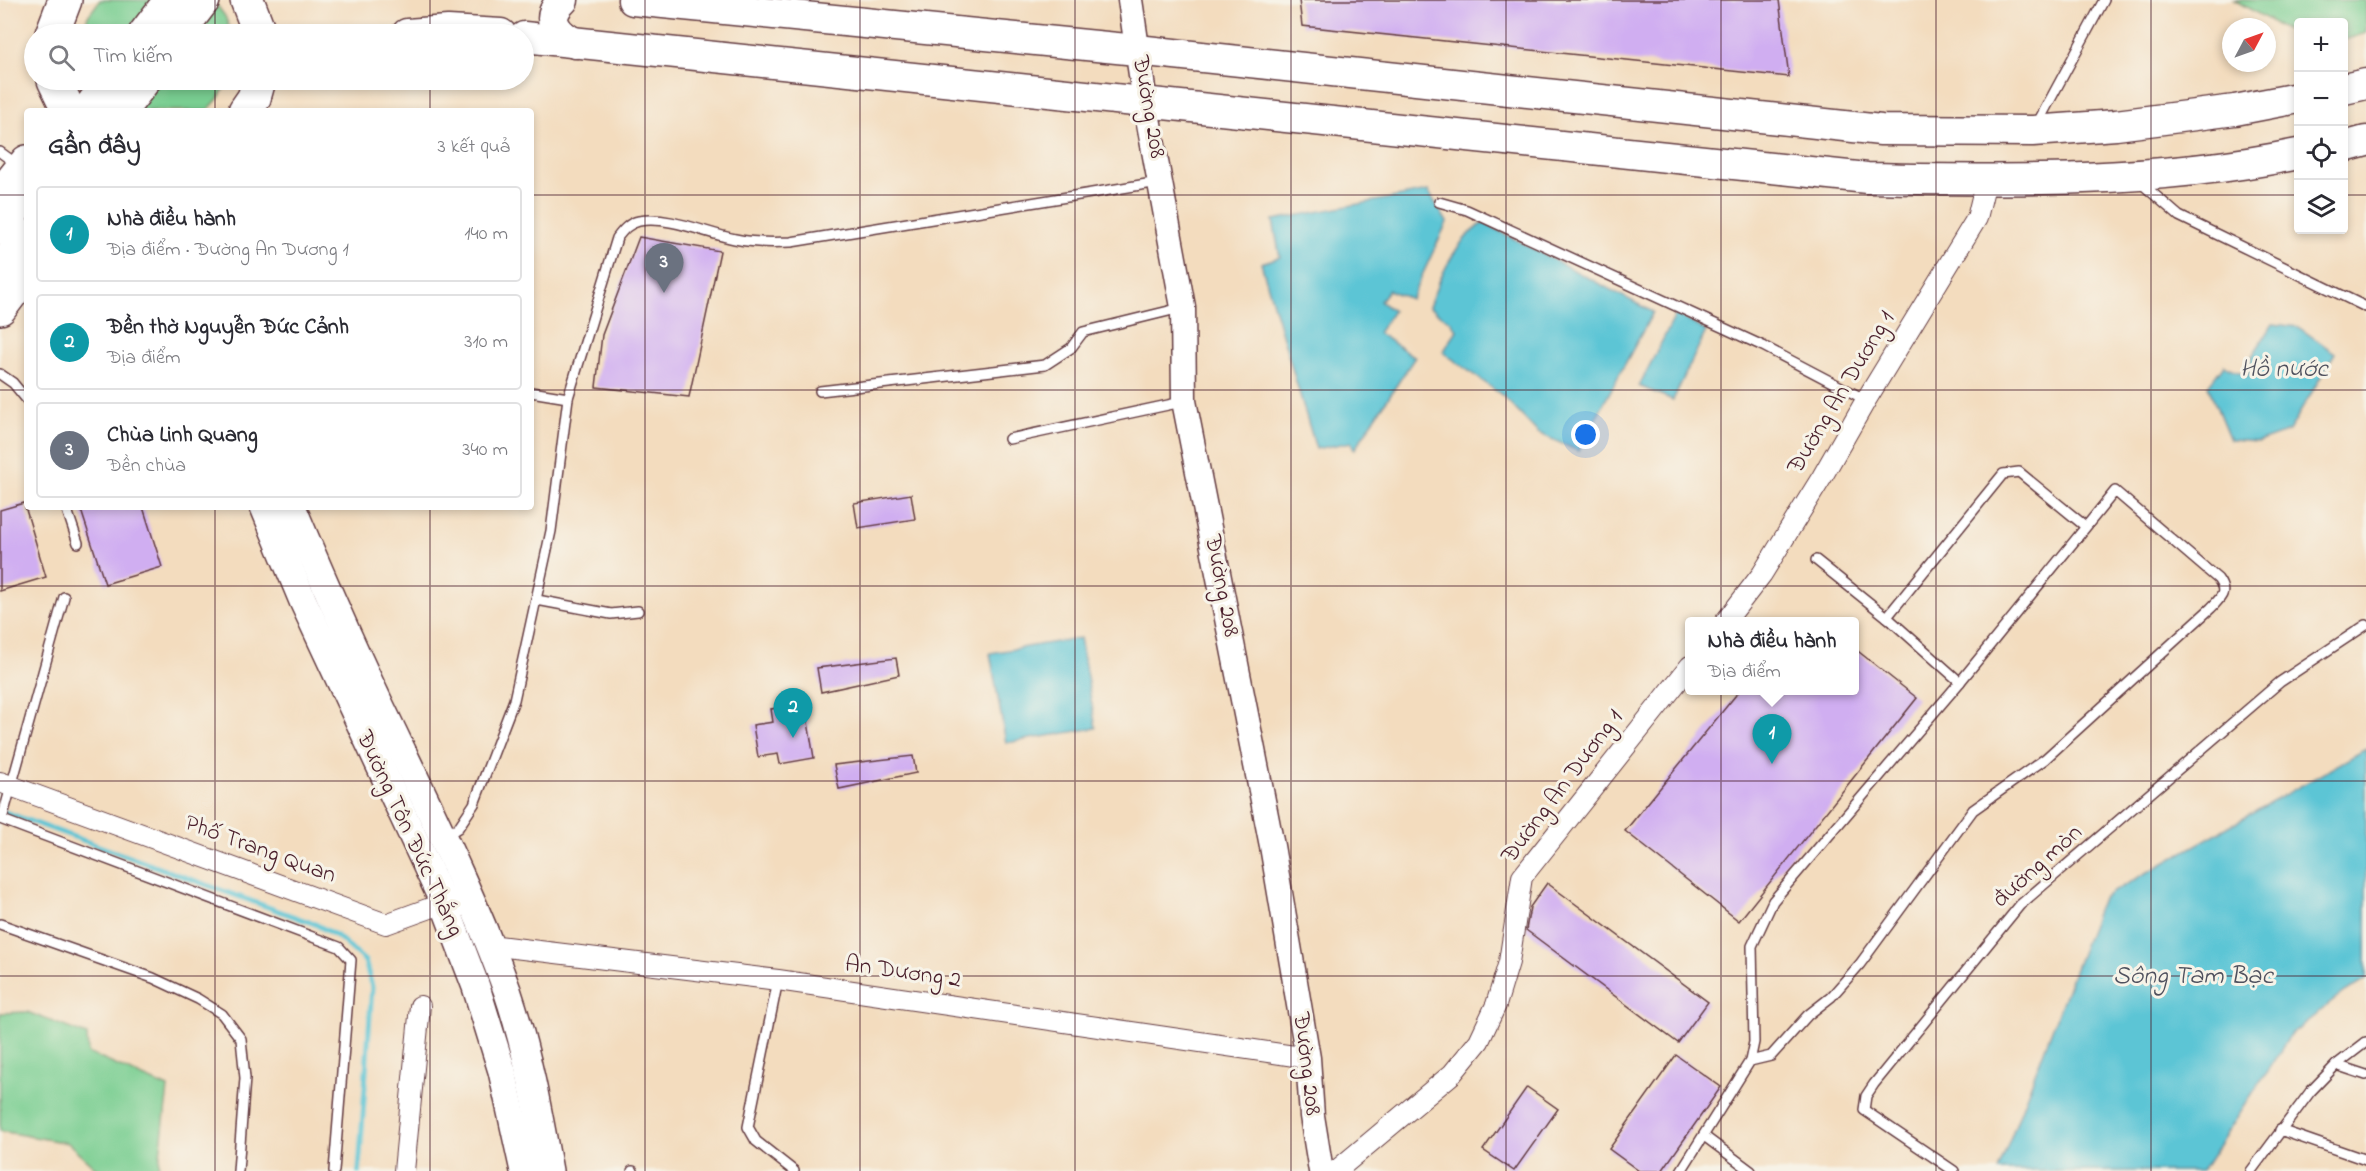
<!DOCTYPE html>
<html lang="vi">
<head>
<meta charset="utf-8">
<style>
	:root { --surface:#fff; --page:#f2f2f3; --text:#2b2b33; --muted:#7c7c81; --line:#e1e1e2; --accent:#d93025 }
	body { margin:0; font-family:"Indie Flower",sans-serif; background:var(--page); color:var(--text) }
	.controls { position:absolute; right:18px; top:18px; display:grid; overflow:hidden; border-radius:6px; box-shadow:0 3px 9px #0003 }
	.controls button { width:54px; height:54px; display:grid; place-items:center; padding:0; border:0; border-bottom:2px solid var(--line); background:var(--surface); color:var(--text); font:30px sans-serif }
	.compass { position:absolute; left:2222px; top:18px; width:54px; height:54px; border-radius:50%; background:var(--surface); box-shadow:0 3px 9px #0003; rotate:49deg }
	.you { position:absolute; left:1586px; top:435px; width:21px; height:21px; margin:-15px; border:4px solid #fff; border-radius:50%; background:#1a73e8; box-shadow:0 0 0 9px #1a73e833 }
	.badge { display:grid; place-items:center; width:39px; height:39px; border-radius:50%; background:var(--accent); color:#fff; font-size:20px; font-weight:700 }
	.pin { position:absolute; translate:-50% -50px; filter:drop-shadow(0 2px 3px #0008) }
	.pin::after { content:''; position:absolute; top:32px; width:21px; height:18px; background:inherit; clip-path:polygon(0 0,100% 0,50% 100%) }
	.popup { position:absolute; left:1685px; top:617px; width:174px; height:78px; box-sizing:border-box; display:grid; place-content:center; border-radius:6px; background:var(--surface); filter:drop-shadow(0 2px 4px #0005); font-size:20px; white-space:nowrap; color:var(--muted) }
	.popup b { font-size:22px; color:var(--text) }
	.popup::after { content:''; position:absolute; left:50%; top:100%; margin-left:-12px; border:12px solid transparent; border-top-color:var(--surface) }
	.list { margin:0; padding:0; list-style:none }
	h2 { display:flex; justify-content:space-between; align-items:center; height:78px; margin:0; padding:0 24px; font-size:26px }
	h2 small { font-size:20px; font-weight:400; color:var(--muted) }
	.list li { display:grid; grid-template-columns:39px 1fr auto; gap:18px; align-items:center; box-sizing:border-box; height:96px; margin:0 12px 12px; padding:0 12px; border:2px solid var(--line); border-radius:6px }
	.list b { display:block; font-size:22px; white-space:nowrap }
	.list p { margin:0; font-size:20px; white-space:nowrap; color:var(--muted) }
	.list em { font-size:20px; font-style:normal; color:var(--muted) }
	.icon { flex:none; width:33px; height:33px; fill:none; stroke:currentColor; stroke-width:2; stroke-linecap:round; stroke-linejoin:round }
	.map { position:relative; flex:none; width:2366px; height:1171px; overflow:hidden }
	.search { position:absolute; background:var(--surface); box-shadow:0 3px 9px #0003; left:24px; top:24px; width:510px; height:66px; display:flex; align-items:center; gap:15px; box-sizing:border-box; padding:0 21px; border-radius:33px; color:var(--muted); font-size:22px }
	.panel { position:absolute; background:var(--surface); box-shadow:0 3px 9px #0003; left:24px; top:108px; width:510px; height:402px; border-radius:6px }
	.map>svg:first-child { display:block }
	.green { fill:#79ce91; stroke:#62765e; stroke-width:1.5 }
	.water { fill:#5bc5d5; stroke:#527280; stroke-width:1.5 }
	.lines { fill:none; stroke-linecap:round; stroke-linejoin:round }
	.stream { stroke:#5bc5d5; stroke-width:5 }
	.building { fill:#d0aef1 }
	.service-casing { stroke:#633b41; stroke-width:12 }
	.minor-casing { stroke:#633b41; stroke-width:22 }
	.tertiary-casing { stroke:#633b41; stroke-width:27 }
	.secondary-casing { stroke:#633b41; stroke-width:30 }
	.primary-casing { stroke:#633b41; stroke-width:33 }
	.trunk-casing { stroke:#633b41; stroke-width:36 }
	.service { stroke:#fff; stroke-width:9 }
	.minor { stroke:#fff; stroke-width:20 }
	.tertiary { stroke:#fff; stroke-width:24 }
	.secondary { stroke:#fff; stroke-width:27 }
	.primary { stroke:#fff; stroke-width:30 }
	.trunk { stroke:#fff; stroke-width:33 }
	.grid { fill:none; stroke:#4a1f2b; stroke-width:1.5; stroke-opacity:0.55 }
	.labels { text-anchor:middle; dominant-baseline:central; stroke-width:6; stroke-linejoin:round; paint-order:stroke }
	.street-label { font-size:24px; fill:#4a1f2b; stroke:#f7f3e8 }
	.water-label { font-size:26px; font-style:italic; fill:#4f515e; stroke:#f7f3e8 }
</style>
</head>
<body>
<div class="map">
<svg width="2366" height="1171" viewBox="0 0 2366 1171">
	<rect width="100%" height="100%" fill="#f7f3e8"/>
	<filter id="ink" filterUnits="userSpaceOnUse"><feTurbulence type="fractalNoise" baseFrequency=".0167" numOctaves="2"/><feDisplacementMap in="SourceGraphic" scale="12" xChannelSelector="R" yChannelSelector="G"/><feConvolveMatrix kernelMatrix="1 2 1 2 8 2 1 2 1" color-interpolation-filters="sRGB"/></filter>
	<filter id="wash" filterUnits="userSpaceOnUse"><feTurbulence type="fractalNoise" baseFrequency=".008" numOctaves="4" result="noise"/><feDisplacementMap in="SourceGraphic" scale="24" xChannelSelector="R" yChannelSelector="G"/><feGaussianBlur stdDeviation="1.35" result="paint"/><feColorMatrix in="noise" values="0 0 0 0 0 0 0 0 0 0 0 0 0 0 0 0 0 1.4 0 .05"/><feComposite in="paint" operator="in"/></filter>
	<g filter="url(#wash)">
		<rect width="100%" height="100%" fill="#f3dcbe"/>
		<g class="green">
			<path d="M100 0H213L225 16 232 34H82L88 16Z"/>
			<path d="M2234 0H2366V33L2344 40V22H2298V37Z"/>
			<path d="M85 80H229L218 99 207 111H108L93 95Z"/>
			<path d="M27 1012 87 1035 88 1053 168 1088 158 1171H99L68 1143 0 1131V1013Z"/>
		</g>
		<g class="water">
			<path d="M1428 191 1447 222 1411 299 1388 290 1380 301 1393 311 1378 333 1415 357 1354 450 1351 442 1316 449 1261 263 1280 257 1273 220Z"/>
			<path d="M1484 223 1653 312 1578 451 1538 433 1503 396 1443 352 1457 330 1451 322 1429 307C1439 279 1457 237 1484 223Z"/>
			<path d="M1676 314 1706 331 1673 400 1639 386Z"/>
			<path d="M2273 324 2298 327 2335 353 2289 431 2258 442 2230 440 2208 386 2224 365 2248 376 2252 356Z"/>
			<path d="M1080 638 1096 728 1006 743 990 653Z"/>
			<path d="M2366 749V979L2345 992 2291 1034 2202 1171H1998L2102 898Z"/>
		</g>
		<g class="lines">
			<path class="stream" d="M2 811 315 924 337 936 365 961 372 987 359 1171"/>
		</g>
		<g id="blocks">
			<g class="building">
				<path d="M1299 0H1779L1789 77 1302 26Z"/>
				<path d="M639 237 720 251 689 397 596 387 602 335Z"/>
				<path d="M911 494 915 519 858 528 854 503Z"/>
				<path d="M24 503 46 577 0 591V510Z"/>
				<path d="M80 507H143L162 567 105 584Z"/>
				<path d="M1854 648 1917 698 1739 921 1625 831 1740 690H1854Z"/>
				<path d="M896 658 899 675 821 692 817 668Z"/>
				<path d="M805 704 814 758 780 764 778 754 758 757 753 725 773 722 771 709Z"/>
				<path d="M913 756 916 773 839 789 834 765Z"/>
				<path d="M1547 883 1708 1002 1678 1043 1526 930 1530 907Z"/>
				<path d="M1676 1055 1721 1087 1662 1171H1639L1609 1149Z"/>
				<path d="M1527 1087 1558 1109 1514 1171 1483 1150Z"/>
			</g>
		</g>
	</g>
	<g filter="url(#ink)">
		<use href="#blocks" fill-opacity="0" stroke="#633b41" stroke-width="1.5"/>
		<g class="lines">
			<g class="service-casing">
				<g id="service">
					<path d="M2036 126 2104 0"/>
					<path d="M0 152 18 165"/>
					<path d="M2141 183 2179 216 2366 307"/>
					<path d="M1439 202 1467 210 1763 346 1866 400"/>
					<path d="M0 374 13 383 27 400"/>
					<path d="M820 391 1045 365 1071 348 1083 332 1181 308"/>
					<path d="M531 392 568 398"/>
					<path d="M1009 439 1182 402"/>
					<path d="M66 507 78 543"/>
					<path d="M1816 560 1887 617 1960 682"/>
					<path d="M537 600 611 614 638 611"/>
					<path d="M1887 617 2003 474 2019 472 2085 526"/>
					<path d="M0 819 339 947 351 960 334 1171"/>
					<path d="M2 819 64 597"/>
					<path d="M445 836 458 828 474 804 514 700 551 531 568 398 617 238C623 230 629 223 639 221 670 216 705 233 735 239 754 243 772 243 791 242L1159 182"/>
					<path d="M0 924 153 978 198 999 222 1014 241 1039 245 1078 238 1171"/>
					<path d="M778 980 748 1127 756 1141 794 1171"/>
					<path d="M2336 1065 2366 1075"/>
					<path d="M2280 1130 2366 1160"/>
					<path d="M1704 1136 1751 1171"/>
					<path d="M632 1171H633"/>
					<path d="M1681 1171 1750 1061 1754 1042 1752 946 1773 901 1960 682 2115 491 2218 579C2228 593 2221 597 2211 608L2045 759 1973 810 1860 964 1831 997 1808 1015 1771 1056 1750 1061"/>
					<path d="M1954 1171 1864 1110 1866 1096 1874 1084 2020 905 2280 682 2366 625"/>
					<path d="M2251 1171 2310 1092 2336 1065 2366 1042"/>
				</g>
			</g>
			<g class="minor-casing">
				<g id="minor">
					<path d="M1725 622 1762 574 1822 477 1866 400 1977 218 1986 181"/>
					<path d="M0 782 386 924 444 903 454 912"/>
					<path d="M483 938 490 945 778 980 1308 1058"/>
					<path d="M404 1171 420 1006"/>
					<path d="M1336 1171 1452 1074 1479 1041 1496 1005 1509 962 1522 877 1690 666"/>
				</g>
			</g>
			<g class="tertiary-casing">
				<path id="tertiary" d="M1130 0 1145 102 1183 307 1184 401 1272 846 1308 1058 1312 1116 1321 1171"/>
			</g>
			<g class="secondary-casing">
				<g id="secondary">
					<path d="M264 507 303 601 444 903 476 987 502 1071 524 1171"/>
					<path d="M292 507C324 583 357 658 393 732 433 816 475 901 507 990 527 1049 538 1110 549 1171"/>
				</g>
			</g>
			<g class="primary-casing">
				<g id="primary">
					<path d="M563 0C544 18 555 33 575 43"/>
					<path d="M633 0 1137 50 1881 130 2033 131 2116 125 2235 110 2298 98"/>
					<path d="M407 34 448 31 501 34"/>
					<path d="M524 37 1867 178C2011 181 2157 183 2298 154"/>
					<path d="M2344 89 2366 84"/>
					<path d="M2344 147 2366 141"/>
				</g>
			</g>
			<g class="trunk-casing">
				<g id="trunk">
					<path d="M247 0 260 34"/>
					<path d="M52 34 65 0"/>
					<path d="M145 34 171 0"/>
					<path d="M177 34 203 0"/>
					<path d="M54 80 69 111"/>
					<path d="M88 111 111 80"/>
					<path d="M120 111 144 80"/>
					<path d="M245 111 254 98 259 80"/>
					<path d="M0 196 27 162"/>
					<path d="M0 228 27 192"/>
					<path d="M0 272 27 236"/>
					<path d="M0 308 27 272"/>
				</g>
			</g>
			<use href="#service" class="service"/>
			<use href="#minor" class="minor"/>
			<use href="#tertiary" class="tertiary"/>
			<use href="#secondary" class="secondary"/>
			<use href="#primary" class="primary"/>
			<use href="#trunk" class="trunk"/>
		</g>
	</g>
	<path class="grid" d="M215 0V34M430 0V34M645 0V1171M860 0V1171M1075 0V1171M1291 0V1171M1506 0V1171M1721 0V1171M1936 0V1171M2151 0V1171M215 80V111M430 80V111M0 195H27M531 195H2298M2344 195H2366M0 390H27M531 390H2366M215 507V1171M430 507V1171M0 586H2366M0 781H2366M0 976H2366"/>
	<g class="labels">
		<g class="street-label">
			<text transform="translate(1148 107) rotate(80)">Đường 208</text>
			<text transform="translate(1842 393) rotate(-59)">Đường An Dương 1</text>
			<text transform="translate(1221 586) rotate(79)">Đường 208</text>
			<text transform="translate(1563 787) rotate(-53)">Đường An Dương 1</text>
			<text transform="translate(409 834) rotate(65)">Đường Tôn Đức Thắng</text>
			<text transform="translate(260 850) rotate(20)">Phố Trang Quan</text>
			<text transform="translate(2038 867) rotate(-42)">đường mòn</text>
			<text transform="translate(903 973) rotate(8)">An Dương 2</text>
			<text transform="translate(1306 1064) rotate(83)">Đường 208</text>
		</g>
		<g class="water-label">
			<text x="2284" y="370">Hồ nước</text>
			<text x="2193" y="977">Sông Tam Bạc</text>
		</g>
	</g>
</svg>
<div class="controls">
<button>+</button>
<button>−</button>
<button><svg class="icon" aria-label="locate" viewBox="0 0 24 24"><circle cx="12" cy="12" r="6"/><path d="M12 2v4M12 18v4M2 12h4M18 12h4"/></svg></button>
<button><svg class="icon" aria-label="layers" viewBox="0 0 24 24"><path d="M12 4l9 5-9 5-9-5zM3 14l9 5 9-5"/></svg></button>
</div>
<svg class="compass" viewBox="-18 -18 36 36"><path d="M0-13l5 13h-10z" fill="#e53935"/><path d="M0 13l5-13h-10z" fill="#7c7c81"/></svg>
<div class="you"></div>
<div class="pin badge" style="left:1772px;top:764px;background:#0f9aa8">1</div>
<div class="popup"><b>Nhà điều hành</b>Địa điểm</div>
<div class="pin badge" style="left:793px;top:738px;background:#0f9aa8">2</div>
<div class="pin badge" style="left:664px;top:293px;background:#6b7280">3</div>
<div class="search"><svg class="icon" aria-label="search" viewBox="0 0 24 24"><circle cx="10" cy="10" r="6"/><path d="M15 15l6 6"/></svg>Tìm kiếm</div>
<section class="panel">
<h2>Gần đây<small>3 kết quả</small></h2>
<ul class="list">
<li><span class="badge" style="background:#0f9aa8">1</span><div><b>Nhà điều hành</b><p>Địa điểm · Đường An Dương 1</p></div><em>140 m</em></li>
<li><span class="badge" style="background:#0f9aa8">2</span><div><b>Đền thờ Nguyễn Đức Cảnh</b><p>Địa điểm</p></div><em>310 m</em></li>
<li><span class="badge" style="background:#6b7280">3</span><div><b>Chùa Linh Quang</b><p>Đền chùa</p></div><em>340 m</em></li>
</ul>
</section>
</div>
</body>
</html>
